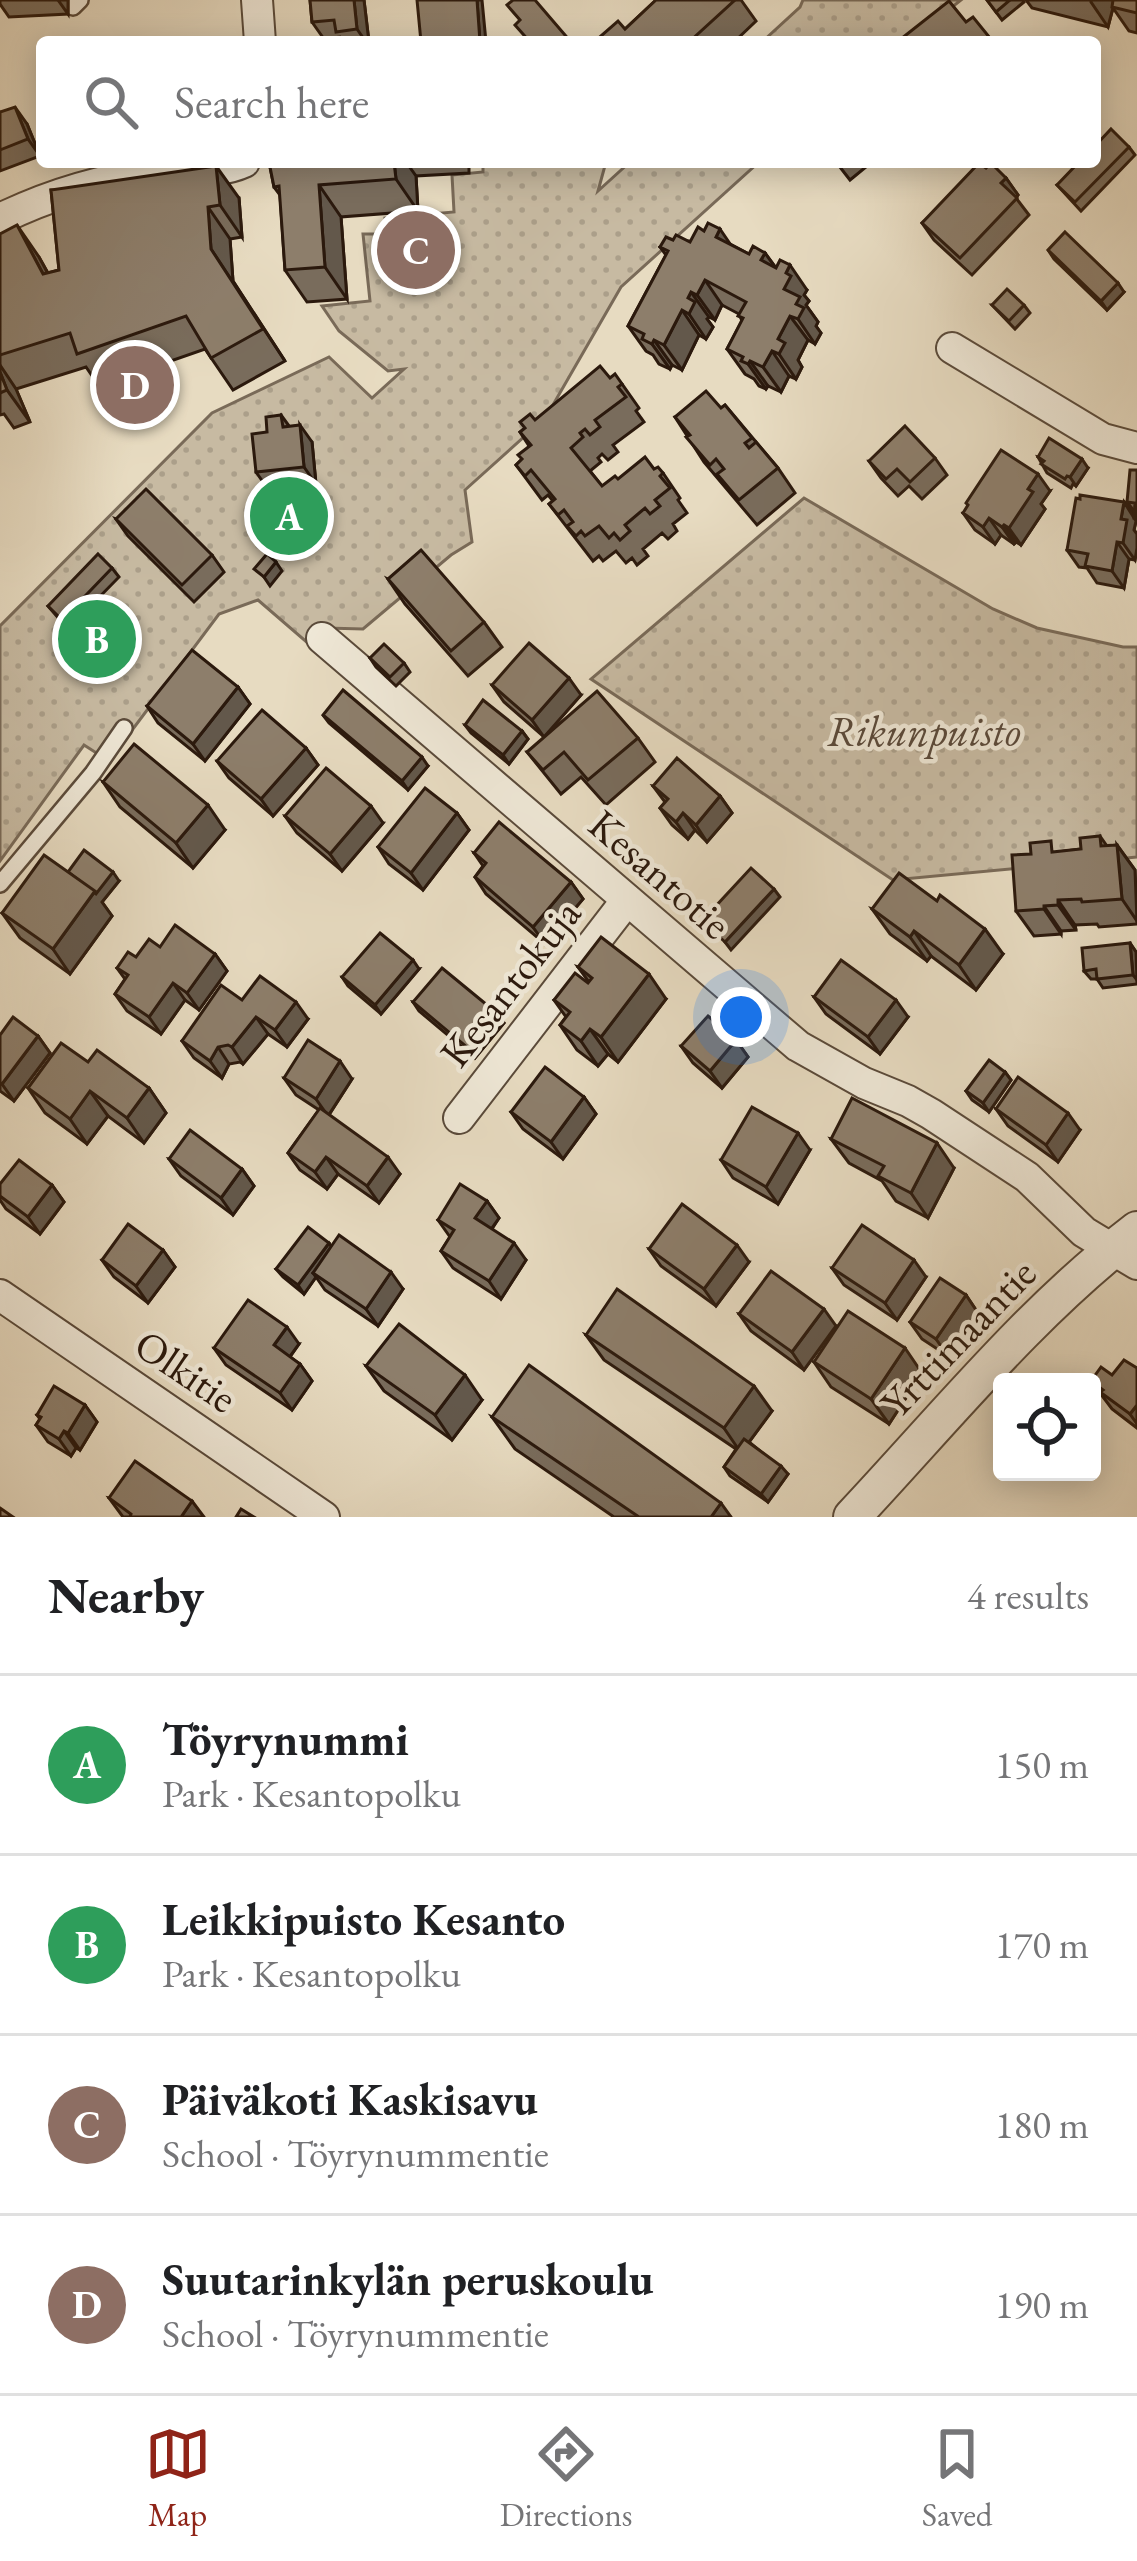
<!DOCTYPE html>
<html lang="en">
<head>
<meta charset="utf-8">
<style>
	:root { --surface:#fff; --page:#f2f2f2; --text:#202124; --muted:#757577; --line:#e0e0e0; --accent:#8f2418 }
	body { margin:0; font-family:"EB Garamond",serif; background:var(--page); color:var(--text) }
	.controls { position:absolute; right:36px; bottom:36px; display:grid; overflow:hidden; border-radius:12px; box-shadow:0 6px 30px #0003 }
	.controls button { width:108px; height:108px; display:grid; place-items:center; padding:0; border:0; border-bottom:3px solid var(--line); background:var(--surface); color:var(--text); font:60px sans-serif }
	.you { position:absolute; left:741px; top:1017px; width:42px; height:42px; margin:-30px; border:9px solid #fff; border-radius:50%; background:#1a73e8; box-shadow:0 0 0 18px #1a73e833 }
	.badge { display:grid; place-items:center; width:78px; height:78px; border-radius:50%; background:var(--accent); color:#fff; font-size:39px; font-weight:700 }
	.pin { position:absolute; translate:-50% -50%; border:6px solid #fff; box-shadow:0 3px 12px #0006 }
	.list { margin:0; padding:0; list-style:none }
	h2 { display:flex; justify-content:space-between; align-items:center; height:156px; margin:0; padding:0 48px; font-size:51px }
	h2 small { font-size:39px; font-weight:400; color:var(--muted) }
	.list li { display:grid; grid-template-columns:78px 1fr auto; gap:36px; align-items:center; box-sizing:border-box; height:180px; padding:0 48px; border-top:3px solid var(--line) }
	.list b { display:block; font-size:45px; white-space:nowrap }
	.list p { margin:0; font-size:39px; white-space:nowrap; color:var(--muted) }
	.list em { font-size:39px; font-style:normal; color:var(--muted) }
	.icon { flex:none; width:66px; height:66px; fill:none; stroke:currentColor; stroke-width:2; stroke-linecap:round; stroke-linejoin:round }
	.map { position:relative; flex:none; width:1137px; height:1517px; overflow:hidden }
	.search { position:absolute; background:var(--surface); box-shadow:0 6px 30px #0003; left:36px; right:36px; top:36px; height:132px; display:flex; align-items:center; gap:30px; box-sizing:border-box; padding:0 42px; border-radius:12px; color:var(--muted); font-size:45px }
	.sheet { height:876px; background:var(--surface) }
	nav { display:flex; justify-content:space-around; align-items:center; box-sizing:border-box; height:168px; border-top:3px solid var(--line); background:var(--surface); font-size:33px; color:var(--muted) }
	nav a { display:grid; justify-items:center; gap:6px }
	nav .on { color:var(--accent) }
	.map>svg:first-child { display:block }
	.park { fill:url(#park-dots); stroke:#796a58; stroke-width:3 }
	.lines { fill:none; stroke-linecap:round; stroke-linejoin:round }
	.service-casing { stroke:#5a4a3a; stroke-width:20 }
	.minor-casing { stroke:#5a4a3a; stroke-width:34 }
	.tertiary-casing { stroke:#5a4a3a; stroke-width:40 }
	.service { stroke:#efe8d7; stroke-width:15 }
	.minor { stroke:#efe8d7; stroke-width:30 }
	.tertiary { stroke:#efe8d7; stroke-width:36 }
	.wall { fill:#796c5c; stroke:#2b190d; stroke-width:3 }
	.shaded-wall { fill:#63584b; stroke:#2b190d; stroke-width:3 }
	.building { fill:#8d7e6b; stroke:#2b190d; stroke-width:3 }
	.labels { text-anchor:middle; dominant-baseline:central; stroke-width:9; stroke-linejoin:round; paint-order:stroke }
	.park-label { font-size:42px; font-style:italic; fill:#5a493a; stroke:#efe8d7 }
	.street-label { font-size:42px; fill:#2b190d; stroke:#efe8d7 }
</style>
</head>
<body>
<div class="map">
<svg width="1137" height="1517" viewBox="0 0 1137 1517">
	<defs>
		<pattern id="park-dots" width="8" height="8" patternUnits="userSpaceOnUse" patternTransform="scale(3)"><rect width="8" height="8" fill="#c7baa2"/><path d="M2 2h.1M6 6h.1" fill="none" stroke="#ab9f8a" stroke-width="1.8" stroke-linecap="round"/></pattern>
	</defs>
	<rect width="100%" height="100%" fill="#e7dbc1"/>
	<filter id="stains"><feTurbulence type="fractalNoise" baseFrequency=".00167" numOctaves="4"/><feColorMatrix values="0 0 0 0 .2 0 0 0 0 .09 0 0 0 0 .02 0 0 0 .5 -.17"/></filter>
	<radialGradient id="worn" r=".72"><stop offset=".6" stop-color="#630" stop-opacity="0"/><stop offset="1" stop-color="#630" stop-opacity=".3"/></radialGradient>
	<g class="park">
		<path d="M803 0H961L908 42H762L800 7Z"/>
		<path d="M483 162H606L598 191 630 162H759L621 287 546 417 465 490 472 542 451 555 363 629 326 628 310 645 258 600 219 614 109 761 84 745 0 861V626L212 413 329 357 372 398 404 369 388 371 339 331 322 306 370 301 363 234H386L385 218 454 212 452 175 483 172Z"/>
		<path d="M804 498 993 609 1037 628 1123 647H1137V857L893 880 591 679Z"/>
	</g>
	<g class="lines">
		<g class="service-casing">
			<g id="service">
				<path d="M73 7 80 0"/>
				<path d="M0 884 93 773 124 728"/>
			</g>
		</g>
		<g class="minor-casing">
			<g id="minor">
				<path d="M257 0 260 42"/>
				<path d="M0 219C47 196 99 180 152 173 182 168 216 175 244 162"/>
				<path d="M952 348 1103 439 1137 448"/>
				<path d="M322 638 798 1046 864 1083 908 1101 931 1114 1027 1177 1084 1232 1137 1264"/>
				<path d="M459 1118 627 900"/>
				<path d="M0 1295 324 1517"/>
			</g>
		</g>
		<g class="tertiary-casing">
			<path id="tertiary" d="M852 1517C944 1419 1030 1312 1137 1230"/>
		</g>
		<use href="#service" class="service"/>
		<use href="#minor" class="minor"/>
		<use href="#tertiary" class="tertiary"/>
	</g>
	<g class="wall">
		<path d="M0 0H68V14L9 17 0 4Z"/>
		<path d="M310 0H364L369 42H343L340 37 324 39 312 22Z"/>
		<path d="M656 0H741L756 21 734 42H594L625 29Z"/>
		<path d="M987 0H1023L1024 2 1002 20Z"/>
		<path d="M1026 0H1137V33L1129 31 1113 8 1108 27 1032 8Z"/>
		<path d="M0 112 27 124 40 156 0 171Z"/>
		<path d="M1129 147 1135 155 1081 211 1057 185Z"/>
		<path d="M269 162H469V173L416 176 418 211 341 217 347 299 307 302 285 270 280 195 274 187Z"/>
		<path d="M836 162H872L850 180Z"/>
		<path d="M986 168 1006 178 1018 195 1016 198 1029 215 972 275 934 240 922 223Z"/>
		<path d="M51 190 239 198 242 237 230 239 233 281 285 361 233 390 205 349 99 386 86 367 16 389 30 422 14 428 4 414 0 415V234L39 257 48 273 59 270Z"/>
		<path d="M673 240 730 244 749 254 765 253 776 268 807 290 804 295 809 301 806 305 818 322 816 326 821 333 815 344 808 340 798 360 802 367 796 379 789 376 781 392 768 386 766 389 759 386 754 379 745 374 727 349 742 321 739 314 722 305 715 320 709 317 707 319 713 327 706 339 699 335 682 370 672 365 670 369 659 364 653 355 646 351 628 326 666 255 660 247Z"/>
		<path d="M1048 250 1124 292 1107 310 1054 259Z"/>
		<path d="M992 305H1024L1030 313 1015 329Z"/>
		<path d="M610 378 622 384 639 408 636 411 644 422 613 445 618 452 608 460 602 454 598 458 601 462 590 471 602 486 618 479 654 469 663 473 680 498 678 500 687 513 673 524 677 531 668 539 662 533 643 549 648 556 637 565 632 558 626 563 616 551 603 561 599 556 593 561 549 504 553 501 548 495 542 500 516 465 521 460 529 446 520 432 535 420Z"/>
		<path d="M725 405 778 468 795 493 757 525 704 462 675 417 721 408Z"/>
		<path d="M281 415 289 426 312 442 316 484 268 489 256 472 267 432Z"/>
		<path d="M1038 457 1088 468 1076 486 1073 484 1071 488 1047 473Z"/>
		<path d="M935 458 947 475 922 499 909 486 898 496 881 478 869 461Z"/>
		<path d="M1137 470V522L1136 521 1134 530 1137 534V548L1135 560 1129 559 1124 588 1097 583 1087 568 1079 567 1067 550 1124 502 1134 516V511L1127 502Z"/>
		<path d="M1050 491 1041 504 1045 509 1021 545 1016 542 1014 544 1001 535 995 544 975 530 963 513Z"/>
		<path d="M116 519 212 555 224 572 194 602 128 536Z"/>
		<path d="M112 568 119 577 68 629 48 606Z"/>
		<path d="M388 579 484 622 502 647 468 676 405 604Z"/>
		<path d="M370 658 404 663 410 672 396 686 376 667Z"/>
		<path d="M492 685 581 695 544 737 504 702Z"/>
		<path d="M238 687 250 704 205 761 158 723 147 706Z"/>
		<path d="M323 715 428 766 408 790 329 723Z"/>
		<path d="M465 725 522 731 528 739 509 764 471 733Z"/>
		<path d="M638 738 655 762 606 805 581 777 561 794 527 752Z"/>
		<path d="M306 748 318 765 273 816 229 778 217 761Z"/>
		<path d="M103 782 225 830 193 868 120 807Z"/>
		<path d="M653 786 720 796 732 813 707 842 695 830 688 839 672 825 660 808 665 802Z"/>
		<path d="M457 813 469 830 423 890 389 864 378 847Z"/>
		<path d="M285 816 383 823 342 871 297 833Z"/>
		<path d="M1100 836 1107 846 1117 845 1135 870 1137 924 1099 927 1097 924 1075 925 1076 930 1061 931V934L1034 936 1016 911 1058 852 1081 849Z"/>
		<path d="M474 853 571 882 583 899 545 944 486 894 475 877 483 866Z"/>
		<path d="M68 872 119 881 102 902 112 916 70 974 20 938 2 913Z"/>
		<path d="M872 909 1003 954 976 990 931 956 927 961 890 934Z"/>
		<path d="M1130 943 1136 952 1137 984 1103 988 1097 979H1091L1084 971Z"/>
		<path d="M160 947 215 954 227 971 199 1010 185 1000 161 1034 127 1011 115 994 125 979 117 968Z"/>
		<path d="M578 967 666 999 618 1062 608 1054 598 1066 577 1050 560 1025 566 1017 554 1000 589 982Z"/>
		<path d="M419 969 381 1014 348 986 342 977Z"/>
		<path d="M814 997 908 1017 880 1054 826 1014Z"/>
		<path d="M242 1000 308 1019 287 1047 268 1034 243 1064 240 1062 229 1064 222 1078 194 1058 182 1041Z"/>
		<path d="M413 1002 498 1014 504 1023 475 1058 419 1011Z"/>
		<path d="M0 1035 38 1036 50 1053 14 1101 0 1091Z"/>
		<path d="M736 1040 748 1057 722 1088 693 1063 681 1046Z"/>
		<path d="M88 1062 149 1088 166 1113 144 1143 108 1116 87 1144 45 1113 28 1088Z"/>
		<path d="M1005 1072 1011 1080 989 1112 972 1100 966 1091Z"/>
		<path d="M284 1078 352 1079 329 1115 400 1174 379 1203 338 1174 327 1189 300 1170 288 1153 319 1110 296 1095Z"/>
		<path d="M584 1097 596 1114 563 1159 523 1129 511 1112Z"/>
		<path d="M996 1109 1080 1130 1058 1162 1008 1126Z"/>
		<path d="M831 1139 954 1168 928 1218 896 1201 882 1181 849 1163Z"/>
		<path d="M810 1150 778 1204 733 1178 721 1160Z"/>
		<path d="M169 1159 242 1169 254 1186 233 1215 181 1176Z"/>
		<path d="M0 1184 52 1185 64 1202 40 1234 6 1209 0 1200Z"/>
		<path d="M487 1201 499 1218 492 1229 526 1260 501 1299 453 1268 441 1251 450 1237 438 1220Z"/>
		<path d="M331 1246 403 1289 378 1326 325 1290 316 1277 304 1294 283 1277 276 1269Z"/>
		<path d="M649 1249 749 1262 716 1306 661 1266Z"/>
		<path d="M163 1250 175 1267 148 1303 114 1277 102 1260Z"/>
		<path d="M832 1268 926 1277 897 1320 844 1285Z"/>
		<path d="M966 1295 978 1313 948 1356 922 1339 910 1322Z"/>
		<path d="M739 1314 836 1326 804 1370 751 1331Z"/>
		<path d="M586 1335 772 1411 749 1442 788 1474 768 1502 730 1476 724 1467 736 1449 604 1360Z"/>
		<path d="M299 1344 290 1357 300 1364 312 1381 292 1410 226 1365 214 1348Z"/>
		<path d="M814 1362 922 1373 889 1424 831 1387Z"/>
		<path d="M366 1366 482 1400 452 1440 384 1391Z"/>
		<path d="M1137 1368V1428L1112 1409 1091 1381Z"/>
		<path d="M85 1405 97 1422 80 1450 76 1448 71 1456 48 1442 36 1425 40 1419 37 1415Z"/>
		<path d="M492 1417 731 1517H614L515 1449Z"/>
		<path d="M109 1498 204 1517H123Z"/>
	</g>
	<g class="shaded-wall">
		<path d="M58 0H68V14Z"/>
		<path d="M354 0H364L369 42H366L357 29Z"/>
		<path d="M477 0H482L486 42H480Z"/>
		<path d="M1091 0H1115L1108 27 1091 2Z"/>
		<path d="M15 107 27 124 40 156 28 139Z"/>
		<path d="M394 162H406L416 176 418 211 396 179Z"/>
		<path d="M216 166 239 198 242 237 220 205Z"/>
		<path d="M1006 178 1018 195 1013 201 1001 183Z"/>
		<path d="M319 185 341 217 347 299 325 267Z"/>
		<path d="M208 207 230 239 233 281 285 361 211 249Z"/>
		<path d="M17 225 39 257 66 307 43 274Z"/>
		<path d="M720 229 737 254 716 237Z"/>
		<path d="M765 253 783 278 761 260Z"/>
		<path d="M790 265 807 290 804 295 809 301 806 305 818 322 816 326 821 333 815 344 798 319 784 289 786 273Z"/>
		<path d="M705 280 722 305 715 320 697 295Z"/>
		<path d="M1118 283 1124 292 1107 310 1101 301Z"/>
		<path d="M691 292 709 317 707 319 713 327 706 339 689 314 688 298Z"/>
		<path d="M682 310 699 335 682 370 664 345Z"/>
		<path d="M790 316 808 340 798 360 802 367 796 379 779 354 778 339Z"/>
		<path d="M654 340 672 365 670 369 652 344Z"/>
		<path d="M772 351 789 376 781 392 763 367Z"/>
		<path d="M750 361 768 386 766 389 748 364Z"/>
		<path d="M0 365 16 389 30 422 7 390 0 372Z"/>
		<path d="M300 425 312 442 316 484 304 467Z"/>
		<path d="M1082 459 1088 468 1076 486 1070 477Z"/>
		<path d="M1038 474 1050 491 1041 504 1045 509 1021 545 1009 528 1028 489Z"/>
		<path d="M1124 502 1136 521 1134 530 1137 534V548L1135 560 1123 543 1121 519Z"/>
		<path d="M989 518 1001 535 995 544 983 527Z"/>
		<path d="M1004 525 1016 542 1014 544 1002 527Z"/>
		<path d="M1117 542 1129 559 1124 588 1112 571Z"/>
		<path d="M276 562 282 571 270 586 264 577Z"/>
		<path d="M569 678 581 695 544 737 532 720Z"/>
		<path d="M238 687 250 704 205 761 193 744Z"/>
		<path d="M522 731 528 739 509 764 503 755Z"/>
		<path d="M306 748 318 765 273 816 261 799Z"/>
		<path d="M422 757 428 766 408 790 402 781Z"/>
		<path d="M720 796 732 813 707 842 696 825Z"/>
		<path d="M208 805 225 830 193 868 176 843Z"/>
		<path d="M371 806 383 823 342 871 330 854Z"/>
		<path d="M457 813 469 830 423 890 411 873Z"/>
		<path d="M683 813 695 830 688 839 676 822Z"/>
		<path d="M1117 845 1135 870 1137 921 1122 899Z"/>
		<path d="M113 872 119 881 102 902 112 916 70 974 53 949 95 891Z"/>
		<path d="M571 882 583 899 545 944 533 927Z"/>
		<path d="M774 889 780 897 731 950 725 942Z"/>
		<path d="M1058 900 1075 925 1076 930 1058 905Z"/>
		<path d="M1044 906 1061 931V934L1044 909Z"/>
		<path d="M985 929 1003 954 976 990 959 965Z"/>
		<path d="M914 931 931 956 927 961 910 937Z"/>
		<path d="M1130 943 1136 952 1137 980 1133 975Z"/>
		<path d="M215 954 227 971 199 1010 187 993Z"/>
		<path d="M413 960 419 969 381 1014 375 1005Z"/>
		<path d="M649 974 666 999 618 1062 601 1037Z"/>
		<path d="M173 983 185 1000 161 1034 149 1017Z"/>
		<path d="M896 1000 908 1017 880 1054 868 1037Z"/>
		<path d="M296 1002 308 1019 287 1047 275 1030Z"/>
		<path d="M498 1014 504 1023 475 1058 469 1049Z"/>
		<path d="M256 1017 268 1034 243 1064 232 1047Z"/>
		<path d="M590 1029 608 1054 598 1066 581 1041Z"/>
		<path d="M38 1036 50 1053 14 1101 2 1084Z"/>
		<path d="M736 1040 748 1057 722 1088 710 1071Z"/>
		<path d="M218 1047 229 1064 222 1078 210 1061Z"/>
		<path d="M340 1061 352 1079 328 1116 316 1099Z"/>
		<path d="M1005 1072 1011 1080 989 1112 983 1103Z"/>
		<path d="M149 1088 166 1113 144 1143 127 1118Z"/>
		<path d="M90 1091 108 1116 87 1144 70 1119Z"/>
		<path d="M584 1097 596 1114 563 1159 551 1142Z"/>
		<path d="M1068 1113 1080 1130 1058 1162 1046 1145Z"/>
		<path d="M798 1133 810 1150 778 1204 766 1187Z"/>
		<path d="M937 1143 954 1168 928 1218 911 1193Z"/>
		<path d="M326 1157 338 1174 327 1189 315 1172Z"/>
		<path d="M388 1157 400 1174 379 1203 367 1186Z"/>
		<path d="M242 1169 254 1186 233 1215 221 1198Z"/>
		<path d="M52 1185 64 1202 40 1234 28 1217Z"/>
		<path d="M487 1201 499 1218 487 1235 475 1218Z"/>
		<path d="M329 1243 335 1252 313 1273 316 1277 304 1294 298 1285Z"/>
		<path d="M514 1243 526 1260 501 1299 489 1281Z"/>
		<path d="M737 1245 749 1262 716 1306 704 1289Z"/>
		<path d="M163 1250 175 1267 148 1303 136 1286Z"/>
		<path d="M914 1260 926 1277 897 1320 885 1303Z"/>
		<path d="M391 1272 403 1289 378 1326 366 1309Z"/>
		<path d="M966 1295 978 1313 948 1356 936 1339Z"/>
		<path d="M824 1309 836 1326 804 1370 792 1352Z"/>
		<path d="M287 1327 299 1344 286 1362 274 1345Z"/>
		<path d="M905 1348 922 1373 889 1424 871 1399Z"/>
		<path d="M300 1364 312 1381 292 1410 280 1393Z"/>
		<path d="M465 1375 482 1400 452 1440 435 1415Z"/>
		<path d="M754 1386 772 1411 741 1453 724 1428Z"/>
		<path d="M85 1405 97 1422 80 1450 68 1433Z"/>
		<path d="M1137 1405V1424L1130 1414Z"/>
		<path d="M64 1431 76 1448 71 1456 59 1439Z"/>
		<path d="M781 1466 788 1474 768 1502 761 1494Z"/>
		<path d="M192 1501 204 1517H181Z"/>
		<path d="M721 1503 731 1517H711Z"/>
	</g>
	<g class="building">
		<path d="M310 0H354L357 29 336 32 334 20 312 22Z"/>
		<path d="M417 0H477L480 42H421Z"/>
		<path d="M513 0H535L571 42H530L515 25 520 20 507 5Z"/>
		<path d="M656 0H735L689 42H594L618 21 625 29Z"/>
		<path d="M987 0H1010L996 12Z"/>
		<path d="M1113 0H1137V13L1112 7Z"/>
		<path d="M949 1 966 22 973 17 990 38 985 42H897Z"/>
		<path d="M15 107 28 139 0 150V112Z"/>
		<path d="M1111 129 1129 147 1075 202 1057 185 1079 162H1095V146Z"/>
		<path d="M269 162H394L396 179 319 185 325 267 285 270 279 186 274 187Z"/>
		<path d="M979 163 986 168 991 163 1006 178 1001 183 1017 198 960 258 922 223Z"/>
		<path d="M216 166 220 205 208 207 211 249 263 329 211 358 186 316 77 354 70 333 0 355V234L17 225 43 274 59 270 51 190Z"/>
		<path d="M708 223 720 229 716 237 749 254 753 246 765 253 761 260 776 268 780 260 790 265 786 273 791 276 784 289 800 297 796 304 804 308 798 319 790 316 778 339 785 343 779 354 772 351 763 367 750 361 748 364 741 361 743 357 727 349 743 318 738 316 746 302 705 280 697 295 691 292 688 298 695 302 689 314 682 310 664 345 654 340 652 344 642 339 644 334 628 326 668 251 660 247 666 237 673 240 676 235 690 242 698 227 704 231Z"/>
		<path d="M1065 232 1118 283 1101 301 1048 250Z"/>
		<path d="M1007 289 1024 305 1009 321 992 305Z"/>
		<path d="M600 366 610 378 615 374 622 384 618 387 626 397 595 420 600 427 590 435 585 429 580 433 583 437 571 448 602 486 615 476 618 479 645 457 654 469 658 467 663 473 660 476 670 488 655 500 660 506 650 514 645 508 625 525 630 531 620 540 614 533 609 538 599 526 585 536 581 531 576 536 567 526 573 522 564 510 558 515 549 504 555 499 531 470 525 476 516 465 522 459 518 455 531 445 520 432 525 428 520 422 530 414 535 420Z"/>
		<path d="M0 372 7 390 0 393Z"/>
		<path d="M706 391 721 408 725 405 752 438 745 443 749 448 756 442 778 468 739 500 717 474 724 469 716 459 710 465 686 437 690 435 675 417Z"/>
		<path d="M281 415 283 427 300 425 304 467 256 472 252 434 267 432 266 417Z"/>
		<path d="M905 426 935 458 910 482 897 469 886 479 869 461Z"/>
		<path d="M1049 438 1082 459 1070 477 1067 476 1065 479 1041 464 1044 461 1038 457Z"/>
		<path d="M1001 450 1038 474 1028 489 1033 492 1009 528 1004 525 1002 527 989 518 983 527 963 513 968 505 966 503Z"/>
		<path d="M1130 470H1137V518H1134L1135 503 1127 502Z"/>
		<path d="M146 489 212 555 182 585 116 519Z"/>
		<path d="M1080 495 1124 502 1121 519 1127 520 1123 543 1117 542 1112 571 1085 566 1088 554 1067 550 1076 498 1080 499Z"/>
		<path d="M421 550 484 622 451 651 388 579Z"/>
		<path d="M98 554 112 568 62 620 48 606Z"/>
		<path d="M267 554 276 562 264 577 254 569Z"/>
		<path d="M529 643 569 678 532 720 492 685Z"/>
		<path d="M384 644 404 663 390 677 370 658Z"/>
		<path d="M192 650 238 687 193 744 147 706Z"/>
		<path d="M343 690 422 757 402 781 323 715Z"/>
		<path d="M597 691 638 738 588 780 564 752 543 770 527 752Z"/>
		<path d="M483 700 522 731 503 755 465 725Z"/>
		<path d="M262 710 306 748 261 799 217 761Z"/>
		<path d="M134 744 208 805 176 843 103 782Z"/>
		<path d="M677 758 720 796 696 825 683 813 676 822 660 808 668 799 653 786Z"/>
		<path d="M326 768 371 806 330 854 285 816Z"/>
		<path d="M425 788 457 813 411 873 378 847Z"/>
		<path d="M499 822 571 882 533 927 475 877 486 863 474 853Z"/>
		<path d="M1100 836 1101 846 1117 845 1122 899 1082 902 1081 899 1058 900V905L1044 906V909L1016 911 1012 855 1031 854 1030 843 1051 841 1052 852 1081 849 1080 838Z"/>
		<path d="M84 850 113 872 96 894 68 872Z"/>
		<path d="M44 855 95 891 53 949 2 913Z"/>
		<path d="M751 868 774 889 725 942 702 921Z"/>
		<path d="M899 873 937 901 940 895 985 929 959 965 914 931 910 937 872 909Z"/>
		<path d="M175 925 215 954 187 993 173 983 149 1017 115 994 128 975 117 968 128 952 136 957 149 939 160 947Z"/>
		<path d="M380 933 413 960 375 1005 342 977Z"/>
		<path d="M601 937 649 974 601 1037 590 1029 581 1041 560 1025 570 1012 554 1000 575 973 588 983 592 978 578 967Z"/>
		<path d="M1130 943 1133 975 1097 979 1096 969 1084 971 1082 948Z"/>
		<path d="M841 960 896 1000 868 1037 814 997Z"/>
		<path d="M442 968 498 1014 469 1049 413 1002Z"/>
		<path d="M260 976 296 1002 275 1030 256 1017 232 1047 228 1045 218 1047 210 1061 182 1041 221 985 242 1000Z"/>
		<path d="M708 1016 736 1040 710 1071 681 1046Z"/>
		<path d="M13 1017 38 1036 2 1084 0 1083V1035Z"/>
		<path d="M308 1040 340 1061 316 1099 284 1078Z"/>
		<path d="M61 1043 88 1062 97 1050 149 1088 127 1118 90 1091 70 1119 28 1088Z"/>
		<path d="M989 1060 1005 1072 983 1103 966 1091Z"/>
		<path d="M545 1067 584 1097 551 1142 511 1112Z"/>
		<path d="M1018 1077 1068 1113 1046 1145 996 1109Z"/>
		<path d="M852 1098 937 1143 911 1193 878 1176 884 1166 831 1139Z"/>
		<path d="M752 1107 798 1133 766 1187 721 1160Z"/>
		<path d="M320 1108 388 1157 367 1186 326 1157 315 1172 288 1153Z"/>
		<path d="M190 1130 242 1169 221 1198 169 1159Z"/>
		<path d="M19 1160 52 1185 28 1217 0 1196V1184Z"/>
		<path d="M460 1184 487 1201 475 1218 514 1243 489 1281 441 1251 454 1230 438 1220Z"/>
		<path d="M682 1204 737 1245 704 1289 649 1249Z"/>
		<path d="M128 1224 163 1250 136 1286 102 1260Z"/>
		<path d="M862 1225 914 1260 885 1303 832 1268Z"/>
		<path d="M308 1227 329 1243 298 1285 276 1269Z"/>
		<path d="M339 1235 391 1272 366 1309 313 1273Z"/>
		<path d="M771 1271 824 1309 792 1352 739 1314Z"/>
		<path d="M940 1278 966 1295 936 1339 910 1322Z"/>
		<path d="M617 1289 754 1386 724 1428 586 1335Z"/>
		<path d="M248 1300 287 1327 274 1345 300 1364 280 1393 214 1348Z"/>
		<path d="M848 1311 905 1348 871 1399 814 1362Z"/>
		<path d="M399 1324 465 1375 435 1415 366 1366Z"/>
		<path d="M1124 1360 1137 1368V1405L1130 1414 1100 1392 1103 1390 1091 1381 1101 1367 1112 1375Z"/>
		<path d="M529 1365 721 1503 711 1517H639L492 1417Z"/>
		<path d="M54 1386 85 1405 68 1433 64 1431 59 1439 36 1425 41 1417 37 1415Z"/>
		<path d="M744 1439 781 1466 761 1494 724 1467Z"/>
		<path d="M135 1461 192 1501 181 1517H130L131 1514 109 1498Z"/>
		<path d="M0 1508 13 1517H0Z"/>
		<path d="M241 1509 254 1517H236Z"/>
	</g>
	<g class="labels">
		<g class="park-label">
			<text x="924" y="731">Rikunpuisto</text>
		</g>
		<g class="street-label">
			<text transform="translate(660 874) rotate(41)">Kesantotie</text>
			<text transform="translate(510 983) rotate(-52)">Kesantokuja</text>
			<text transform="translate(958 1338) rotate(-46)">Yrttimaantie</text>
			<text transform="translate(186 1371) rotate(34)">Olkitie</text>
		</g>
	</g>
	<rect width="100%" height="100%" filter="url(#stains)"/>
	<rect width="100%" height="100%" fill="url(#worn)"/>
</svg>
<div class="controls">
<button><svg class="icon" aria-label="locate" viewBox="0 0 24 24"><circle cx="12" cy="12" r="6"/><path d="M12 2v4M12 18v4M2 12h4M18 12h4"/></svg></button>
</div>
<div class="you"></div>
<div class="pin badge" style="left:289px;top:516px;background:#2e9e5b">A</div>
<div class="pin badge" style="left:97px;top:639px;background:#2e9e5b">B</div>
<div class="pin badge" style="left:416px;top:250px;background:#8d6e63">C</div>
<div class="pin badge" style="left:135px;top:385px;background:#8d6e63">D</div>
<div class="search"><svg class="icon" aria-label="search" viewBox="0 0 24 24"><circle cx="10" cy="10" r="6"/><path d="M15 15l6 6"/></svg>Search here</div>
</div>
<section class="sheet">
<h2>Nearby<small>4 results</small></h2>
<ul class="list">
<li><span class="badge" style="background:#2e9e5b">A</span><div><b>Töyrynummi</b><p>Park · Kesantopolku</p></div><em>150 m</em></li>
<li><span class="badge" style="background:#2e9e5b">B</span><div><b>Leikkipuisto Kesanto</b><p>Park · Kesantopolku</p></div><em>170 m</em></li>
<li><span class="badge" style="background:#8d6e63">C</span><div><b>Päiväkoti Kaskisavu</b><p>School · Töyrynummentie</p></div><em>180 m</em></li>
<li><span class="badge" style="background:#8d6e63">D</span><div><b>Suutarinkylän peruskoulu</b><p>School · Töyrynummentie</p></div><em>190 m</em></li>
</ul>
</section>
<nav>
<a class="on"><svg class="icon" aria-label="map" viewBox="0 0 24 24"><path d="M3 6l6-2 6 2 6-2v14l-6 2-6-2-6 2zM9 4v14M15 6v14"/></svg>Map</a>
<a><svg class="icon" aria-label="directions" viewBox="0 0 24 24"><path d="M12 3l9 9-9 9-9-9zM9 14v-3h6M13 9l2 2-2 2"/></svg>Directions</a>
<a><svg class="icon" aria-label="saved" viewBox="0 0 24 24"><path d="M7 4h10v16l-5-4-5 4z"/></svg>Saved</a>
</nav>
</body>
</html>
